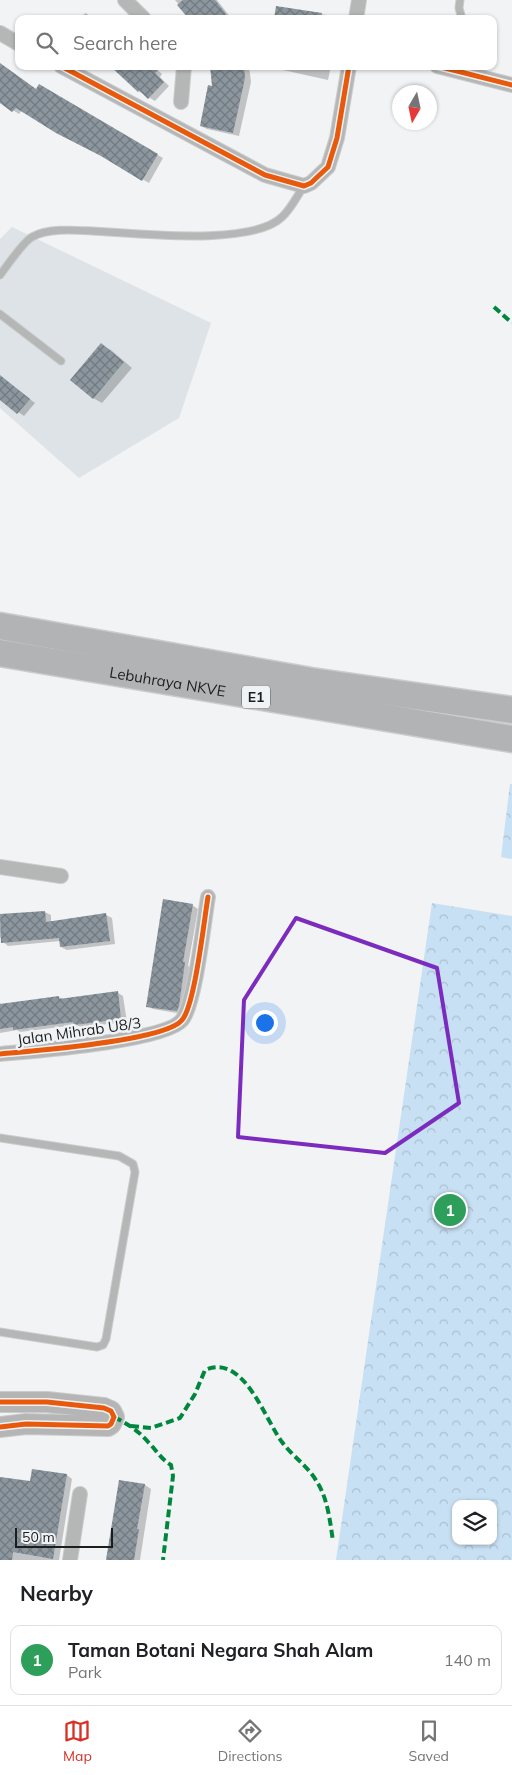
<!DOCTYPE html>
<html lang="en">
<head>
<meta charset="utf-8">
<style>
	:root { --surface:#fff; --page:#f2f2f2; --text:#202124; --muted:#757577; --line:#e0e0e0; --accent:#d93025 }
	body { margin:0; font-family:Mulish,sans-serif; background:var(--page); color:var(--text) }
	.controls { position:absolute; right:15px; bottom:15px; display:grid; overflow:hidden; border-radius:10px; box-shadow:0 1px 4px #0004 }
	.controls button { width:45px; height:45px; display:grid; place-items:center; padding:0; border:0; border-bottom:1px solid var(--line); background:var(--surface); color:var(--text); font:25px sans-serif }
	.compass { position:absolute; left:392px; top:85px; width:45px; height:45px; border-radius:50%; background:var(--surface); box-shadow:0 1px 4px #0004; rotate:189deg }
	.scale { position:absolute; left:15px; bottom:12px; width:98px; box-sizing:border-box; padding-left:5px; border:2px solid #1c1d1d; border-top:0; font-size:14px; line-height:18px; white-space:nowrap; color:#1c1d1d; -webkit-text-stroke:4px #f0f3f6; paint-order:stroke }
	.you { position:absolute; left:264px; top:1022px; width:18px; height:18px; margin:-12px; border:4px solid #fff; border-radius:50%; background:#1a73e8; box-shadow:0 0 0 8px #1a73e833 }
	.badge { display:grid; place-items:center; width:32px; height:32px; border-radius:50%; background:var(--accent); color:#fff; font-size:16px; font-weight:700 }
	.pin { position:absolute; translate:-50% -50%; border:2px solid #fff; box-shadow:0 1px 5px #0006 }
	.list { margin:0; padding:0; list-style:none }
	h2 { display:flex; justify-content:space-between; align-items:center; height:65px; margin:0; padding:0 20px; font-size:21px }
	h2 small { font-size:16px; font-weight:400; color:var(--muted) }
	.list li { display:grid; grid-template-columns:32px 1fr auto; gap:15px; align-items:center; box-sizing:border-box; height:70px; margin:0 10px 10px; padding:0 10px; border:1px solid var(--line); border-radius:10px }
	.list b { display:block; font-size:19px; white-space:nowrap }
	.list p { margin:0; font-size:16px; white-space:nowrap; color:var(--muted) }
	.list em { font-size:16px; font-style:normal; color:var(--muted) }
	.icon { flex:none; width:28px; height:28px; fill:none; stroke:currentColor; stroke-width:2; stroke-linecap:round; stroke-linejoin:round }
	.map { position:relative; flex:none; width:512px; height:1560px; overflow:hidden }
	.search { position:absolute; background:var(--surface); box-shadow:0 1px 4px #0004; left:15px; right:15px; top:15px; height:55px; display:flex; align-items:center; gap:12px; box-sizing:border-box; padding:0 18px; border-radius:10px; color:var(--muted); font-size:19px }
	.sheet { height:145px; background:var(--surface) }
	nav { display:flex; justify-content:space-around; align-items:center; box-sizing:border-box; height:70px; border-top:1px solid var(--line); background:var(--surface); font-size:14px; color:var(--muted) }
	nav a { display:grid; justify-items:center; gap:2px }
	nav .on { color:var(--accent) }
	.map>svg:first-child { display:block }
	.built { fill:#dde3e7 }
	.forest { fill:url(#forest-crowns); fill-rule:evenodd }
	.shadow { fill:#0003 }
	.building { fill:url(#building-cross-hatch) }
	.lines { fill:none; stroke-linecap:round; stroke-linejoin:round }
	.lane-casing { stroke:#cbcccd; stroke-width:9 }
	.street-casing { stroke:#cbcccd; stroke-width:16 }
	.secondary-casing { stroke:#cbcccd; stroke-width:22 }
	.highway-casing { stroke:#cbcccd; stroke-width:29 }
	.lane { stroke:#b5b6b6; stroke-width:7 }
	.street { stroke:#b5b6b6; stroke-width:14 }
	.secondary { stroke:#b5b5b5; stroke-width:20 }
	.highway { stroke:#b2b3b4; stroke-width:26 }
	.quiet { stroke:#00873e; stroke-width:4; stroke-dasharray:8 4; stroke-linecap:butt }
	.cycleway-casing { stroke:#f0f3f6; stroke-width:8 }
	.cycleway { stroke:#e8590c; stroke-width:5 }
	.marked { fill:none; stroke:#7b2cbf; stroke-width:4; stroke-linejoin:round }
	.labels { text-anchor:middle; dominant-baseline:central; stroke-width:5; stroke-linejoin:round; paint-order:stroke }
	.shield { fill:#f0f3f6; stroke:#5c5d5e; stroke-width:1 }
	.shield-label { font-size:14px; font-weight:bold; fill:#1c1d1d }
	.street-label { font-size:15px; fill:#1c1d1d; stroke:#f0f3f6 }
</style>
</head>
<body>
<div class="map">
<svg width="512" height="1560" viewBox="0 0 512 1560">
	<defs>
		<pattern id="forest-crowns" width="20" height="18" patternUnits="userSpaceOnUse" patternTransform="scale(1.25)"><rect width="20" height="18" fill="#c8e0f3"/><path d="M2 6a3 3 0 1 1 6 0M12 15a3 3 0 1 1 6 0" fill="none" stroke="#abc0d0"/></pattern>
		<pattern id="building-cross-hatch" width="8" height="8" patternUnits="userSpaceOnUse" patternTransform="scale(1.25)"><rect width="8" height="8" fill="#8c969e"/><path d="M0 0l8 8M0 8l8-8" fill="none" stroke="#727a80"/></pattern>
	</defs>
	<rect width="100%" height="100%" fill="#f1f3f5"/>
	<path class="built" d="M12 227 211 323 179 418 79 478 0 408V239Z"/>
	<g class="forest">
		<path d="M510 784H512V859L501 857Z"/>
		<path d="M432 903 512 916V1560H336ZM456 1504H493V1541H456Z"/>
	</g>
	<g class="shadow">
		<path d="M175 0H217L231 18 191 19Z"/>
		<path d="M277 7 332 16 337 19H276Z"/>
		<path d="M86 13 93 19H76Z"/>
		<path d="M0 65 37 90 40 86 163 158 149 183 22 110 19 114 0 102Z"/>
		<path d="M111 66H153L162 74 160 77 169 86 155 101 138 91Z"/>
		<path d="M212 66H249L251 82 239 136 207 129 201 126 213 87Z"/>
		<path d="M276 66H331L328 80 283 70Z"/>
		<path d="M102 345 111 350 132 368 102 403 93 398Z"/>
		<path d="M2 378 35 403 24 416 0 399V380Z"/>
		<path d="M192 905 198 909 188 966 190 967 183 1014 153 1009 147 1006Z"/>
		<path d="M45 912 51 915V922L106 915 112 918 115 944 67 950 61 947 60 941 8 946 3 942 2 937 0 938V916Z"/>
		<path d="M118 993 123 996 127 1022 81 1027 76 1025 20 1032 17 1030 0 1033V1003L3 1005 59 997 63 999Z"/>
		<path d="M67 1475 72 1479 59 1560H0V1479L31 1482Z"/>
		<path d="M120 1481 145 1485 151 1489 140 1560H107Z"/>
	</g>
	<g class="building">
		<path d="M183 0H215L226 14 221 19H189L177 5Z"/>
		<path d="M276 6 322 13 321 19H274Z"/>
		<path d="M0 63 36 89 39 84 158 154 142 181 101 156 56 133 16 108 12 112 0 103Z"/>
		<path d="M110 66H162L155 73 164 82 148 99 139 90 138 92Z"/>
		<path d="M210 66H244L245 78 233 133 200 126 208 85 212 86Z"/>
		<path d="M101 343 124 362 93 399 70 380Z"/>
		<path d="M0 375 30 399 17 414 0 400Z"/>
		<path d="M163 899 193 904 183 962H185L179 1006 177 1011 146 1007Z"/>
		<path d="M45 911 46 922 106 913 110 941 60 947 59 938 1 943 0 914Z"/>
		<path d="M118 991 121 1019 74 1025 73 1022 13 1030V1027L0 1029V1004L59 996V999Z"/>
		<path d="M32 1469 67 1474 53 1559 13 1552 12 1560H0V1477L30 1481Z"/>
		<path d="M119 1480 145 1484 137 1529H139L134 1560H106Z"/>
	</g>
	<g class="lines">
		<g class="lane-casing">
			<g id="lane">
				<path d="M460 0 459 8 462 19"/>
				<path d="M0 275C7 266 23 242 32 237 48 228 74 230 92 231 135 233 251 247 282 217 291 209 297 196 304 186"/>
				<path d="M0 314 61 361"/>
				<path d="M0 1138 119 1156 133 1164 135 1172 106 1339 103 1345 97 1347 0 1332"/>
			</g>
		</g>
		<g class="street-casing">
			<g id="street">
				<path d="M125 0 144 19"/>
				<path d="M356 19 359 0"/>
				<path d="M0 33 19 44"/>
				<path d="M61 66 265 175 304 186 311 183 328 167 337 138 349 66"/>
				<path d="M437 66 512 85"/>
				<path d="M181 102 184 66"/>
				<path d="M0 867 61 876"/>
				<path d="M0 1054C32 1051 166 1041 182 1020 195 1005 204 920 208 897"/>
				<path d="M70 1560 80 1494"/>
			</g>
		</g>
		<g class="secondary-casing">
			<path id="secondary" d="M0 1402H47L104 1408 111 1411 114 1417 111 1424 108 1426 26 1424 0 1427"/>
		</g>
		<g class="highway-casing">
			<g id="highway">
				<path d="M0 626 311 681 512 710"/>
				<path id="s1" d="M0 653 512 739"/>
			</g>
		</g>
		<use href="#lane" class="lane"/>
		<use href="#street" class="street"/>
		<use href="#secondary" class="secondary"/>
		<use href="#highway" class="highway"/>
		<g class="quiet">
			<path d="M494 307 512 323"/>
			<path d="M114 1417C128 1424 139 1431 149 1443 157 1451 161 1459 171 1465L173 1476 163 1560"/>
			<path d="M131 1426 151 1428 180 1418 195 1394 205 1370C244 1353 264 1418 282 1442 292 1456 308 1466 317 1482 328 1499 330 1522 333 1541"/>
		</g>
		<g class="cycleway-casing">
			<g id="cycleway">
				<path d="M61 66 265 175 304 186 311 183 328 167 337 138 349 66"/>
				<path d="M437 66 512 85"/>
				<path d="M0 1054C32 1051 166 1041 182 1020 195 1005 204 920 208 897"/>
				<path d="M0 1402H47L104 1408 111 1411 114 1417 111 1424 108 1426 26 1424 0 1427"/>
			</g>
		</g>
		<use href="#cycleway" class="cycleway"/>
	</g>
	<path class="marked" d="M296 918 437 968 459 1103 385 1153 238 1137 244 1000Z"/>
	<g class="labels">
		<rect class="shield" x="242" y="685.5" width="28" height="23" rx="4"/>
		<g class="shield-label">
			<text x="256" y="697">E1</text>
		</g>
		<g class="street-label">
			<text stroke="none"><textPath href="#s1" startOffset="170">Lebuhraya NKVE</textPath></text>
			<text transform="translate(79 1031) rotate(-8)">Jalan Mihrab U8/3</text>
		</g>
	</g>
</svg>
<div class="controls">
<button><svg class="icon" aria-label="layers" viewBox="0 0 24 24"><path d="M12 4l9 5-9 5-9-5zM3 14l9 5 9-5"/></svg></button>
</div>
<svg class="compass" viewBox="-18 -18 36 36"><path d="M0-13l5 13h-10z" fill="#e53935"/><path d="M0 13l5-13h-10z" fill="#757577"/></svg>
<div class="scale">50 m</div>
<div class="you"></div>
<div class="pin badge" style="left:450px;top:1210px;background:#2e9e5b">1</div>
<div class="search"><svg class="icon" aria-label="search" viewBox="0 0 24 24"><circle cx="10" cy="10" r="6"/><path d="M15 15l6 6"/></svg>Search here</div>
</div>
<section class="sheet">
<h2>Nearby<small></small></h2>
<ul class="list">
<li><span class="badge" style="background:#2e9e5b">1</span><div><b>Taman Botani Negara Shah Alam</b><p>Park</p></div><em>140 m</em></li>
</ul>
</section>
<nav>
<a class="on"><svg class="icon" aria-label="map" viewBox="0 0 24 24"><path d="M3 6l6-2 6 2 6-2v14l-6 2-6-2-6 2zM9 4v14M15 6v14"/></svg>Map</a>
<a><svg class="icon" aria-label="directions" viewBox="0 0 24 24"><path d="M12 3l9 9-9 9-9-9zM9 14v-3h6M13 9l2 2-2 2"/></svg>Directions</a>
<a><svg class="icon" aria-label="saved" viewBox="0 0 24 24"><path d="M7 4h10v16l-5-4-5 4z"/></svg>Saved</a>
</nav>
</body>
</html>
